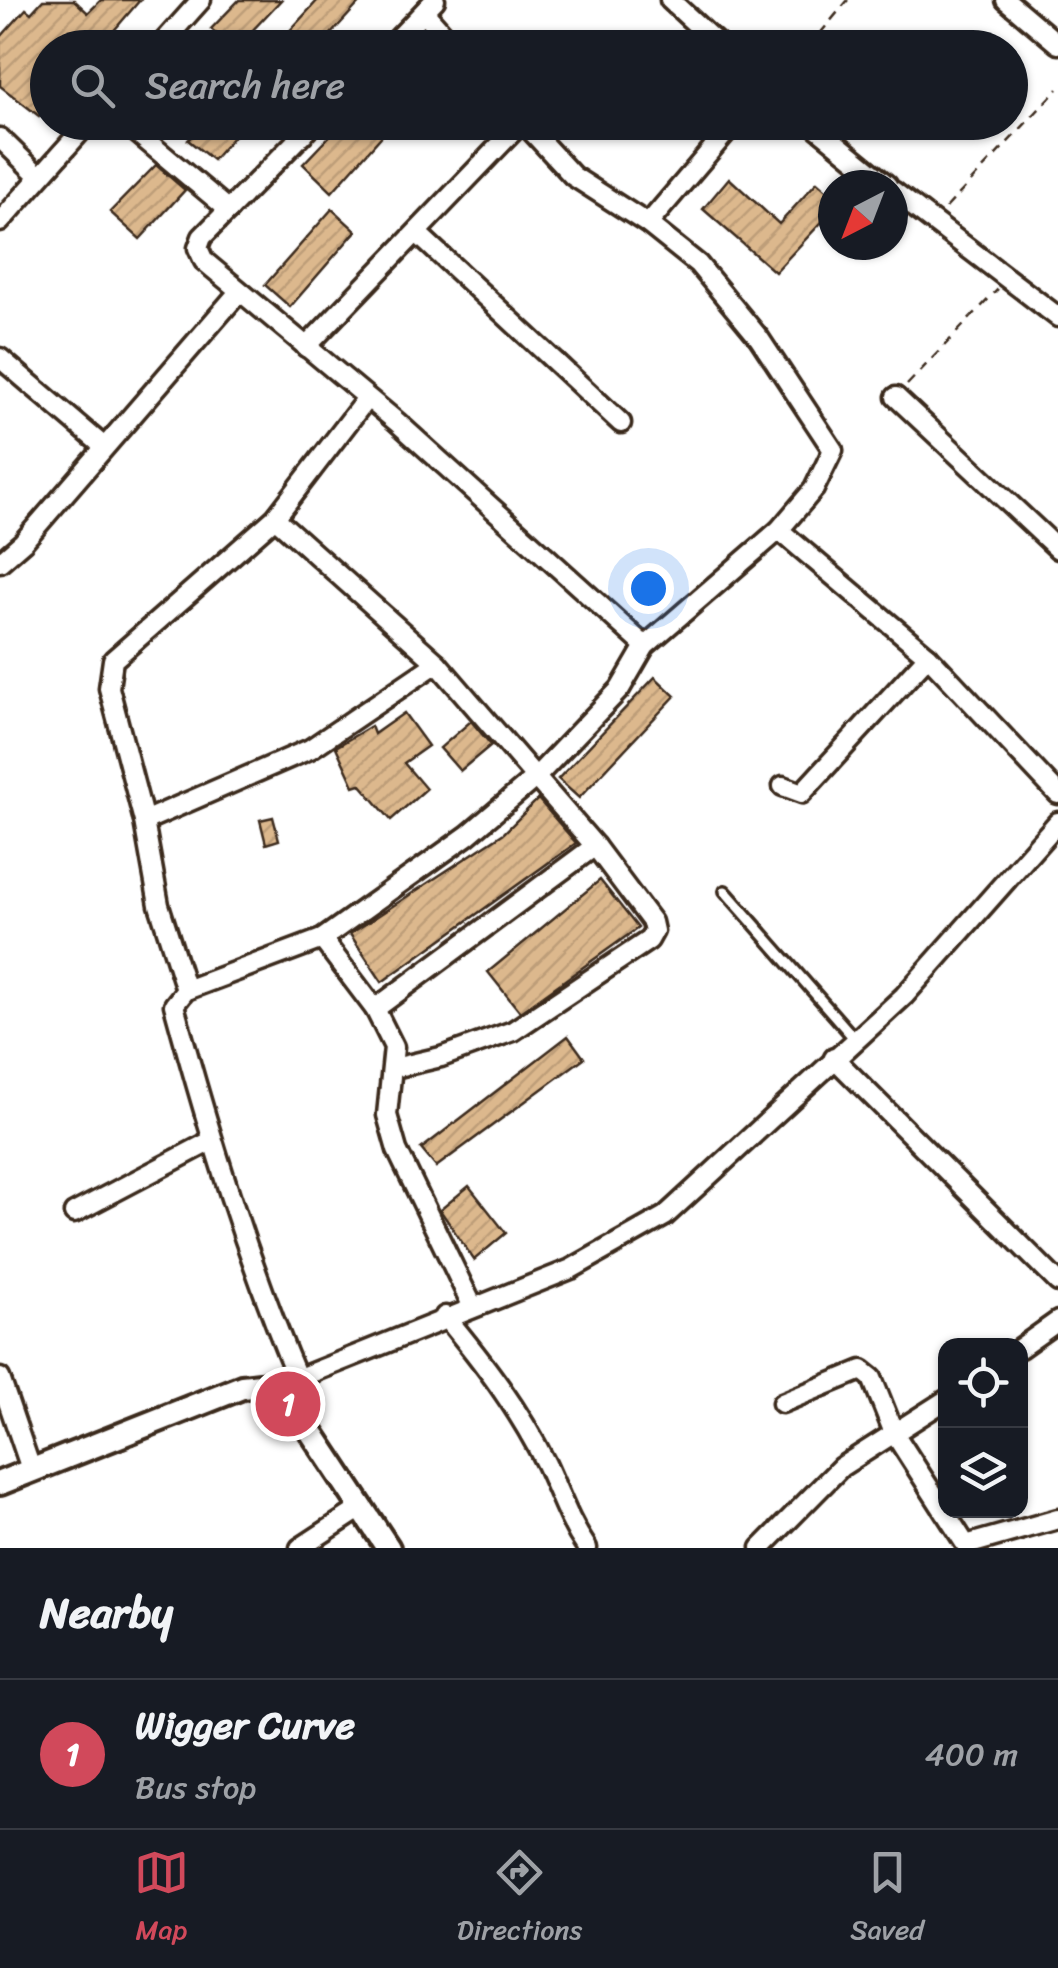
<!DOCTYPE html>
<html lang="en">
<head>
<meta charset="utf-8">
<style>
	:root { --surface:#171b24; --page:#20242c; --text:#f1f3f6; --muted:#9ea1a6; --line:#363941; --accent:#d1495b }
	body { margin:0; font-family:Sriracha,sans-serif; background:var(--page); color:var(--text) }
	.controls { position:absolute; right:30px; bottom:30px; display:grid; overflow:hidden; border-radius:20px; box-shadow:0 2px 8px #0004 }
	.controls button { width:90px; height:90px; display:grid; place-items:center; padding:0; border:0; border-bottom:2px solid var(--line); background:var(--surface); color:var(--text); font:50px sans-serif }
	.compass { position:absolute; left:818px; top:170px; width:90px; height:90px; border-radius:50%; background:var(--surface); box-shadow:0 2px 8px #0004; rotate:222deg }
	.you { position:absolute; left:648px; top:588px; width:35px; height:35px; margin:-25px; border:8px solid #fff; border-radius:50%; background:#1a73e8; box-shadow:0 0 0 15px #1a73e833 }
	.badge { display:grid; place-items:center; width:65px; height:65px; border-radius:50%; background:var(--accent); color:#fff; font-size:32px; font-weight:700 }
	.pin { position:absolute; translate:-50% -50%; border:5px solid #fff; box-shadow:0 2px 10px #0006 }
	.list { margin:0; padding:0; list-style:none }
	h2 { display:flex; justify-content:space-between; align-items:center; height:130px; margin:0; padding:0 40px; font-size:42px }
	h2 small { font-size:32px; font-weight:400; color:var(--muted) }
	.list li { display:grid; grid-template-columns:65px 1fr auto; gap:30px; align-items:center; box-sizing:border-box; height:150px; padding:0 40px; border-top:2px solid var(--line) }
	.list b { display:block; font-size:38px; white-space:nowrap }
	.list p { margin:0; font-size:32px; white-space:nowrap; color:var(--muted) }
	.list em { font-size:32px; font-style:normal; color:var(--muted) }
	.icon { flex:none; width:55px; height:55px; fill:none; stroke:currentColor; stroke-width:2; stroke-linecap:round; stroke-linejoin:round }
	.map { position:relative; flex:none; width:1058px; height:1548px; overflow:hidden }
	.search { position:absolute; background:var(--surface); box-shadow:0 2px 8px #0004; left:30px; right:30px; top:30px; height:110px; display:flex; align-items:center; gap:25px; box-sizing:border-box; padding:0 35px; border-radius:55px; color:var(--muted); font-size:38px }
	.sheet { height:280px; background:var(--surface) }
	nav { display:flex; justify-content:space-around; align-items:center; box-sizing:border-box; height:140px; border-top:2px solid var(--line); background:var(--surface); font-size:28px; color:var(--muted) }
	nav a { display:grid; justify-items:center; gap:5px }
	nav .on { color:var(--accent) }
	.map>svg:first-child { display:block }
	.building { fill:url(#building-hatch); stroke:#3b2a1e; stroke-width:2.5 }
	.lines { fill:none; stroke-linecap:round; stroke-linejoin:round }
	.service-casing { stroke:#3b2a1e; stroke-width:16 }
	.minor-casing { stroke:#3b2a1e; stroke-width:25 }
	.tertiary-casing { stroke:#3b2a1e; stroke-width:30 }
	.path { stroke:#3b2a1e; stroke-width:2.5; stroke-dasharray:10 8; stroke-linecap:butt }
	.service { stroke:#fff; stroke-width:9 }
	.minor { stroke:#fff; stroke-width:18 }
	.tertiary { stroke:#fff; stroke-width:22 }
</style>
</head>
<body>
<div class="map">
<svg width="1058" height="1548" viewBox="0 0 1058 1548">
	<defs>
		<pattern id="building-hatch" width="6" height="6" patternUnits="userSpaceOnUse" patternTransform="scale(2.5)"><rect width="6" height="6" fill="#dcb88d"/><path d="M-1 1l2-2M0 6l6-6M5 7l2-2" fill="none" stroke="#be9e79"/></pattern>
	</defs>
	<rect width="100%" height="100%" fill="#fff"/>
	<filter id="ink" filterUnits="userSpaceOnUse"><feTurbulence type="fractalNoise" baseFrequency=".01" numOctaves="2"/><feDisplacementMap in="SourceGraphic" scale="20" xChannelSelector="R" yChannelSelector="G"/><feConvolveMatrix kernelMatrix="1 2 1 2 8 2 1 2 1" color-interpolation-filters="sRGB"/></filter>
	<g filter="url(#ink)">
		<g class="building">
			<path d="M43 0H74L88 13 101 0H140L99 48H48V107L39 116 0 86V38L26 9 31 13Z"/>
			<path d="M239 0H281L236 48H204L217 34 211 29Z"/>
			<path d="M318 0H362L318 48H274Z"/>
			<path d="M205 122H246L213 160 188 140Z"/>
			<path d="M343 122H394L332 192 303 164Z"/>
			<path d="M156 165 185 190 140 239 110 212Z"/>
			<path d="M729 178 779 224 817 182 833 196V210L775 272 703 209Z"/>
			<path d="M332 209 356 231 290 307 265 285Z"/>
			<path d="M655 677 675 696 579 798 558 779Z"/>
			<path d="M404 713 428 746 404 763 426 789 391 820 360 784 354 786 336 747 371 726 374 734Z"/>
			<path d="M471 721 491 745 460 771 440 748Z"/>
			<path d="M538 799 576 843 382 982 350 934 504 833Z"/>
			<path d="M273 817 279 840 266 844 260 820Z"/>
			<path d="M600 880 638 928 520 1012 488 972Z"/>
			<path d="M568 1036 584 1058 436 1167 421 1149Z"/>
			<path d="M469 1186 506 1233 474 1260 440 1210Z"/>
		</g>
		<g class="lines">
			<g class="service-casing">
				<path id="service" d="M725 891 854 1038"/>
			</g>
			<g class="minor-casing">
				<g id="minor">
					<path d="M670 0 722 48"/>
					<path d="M1006 0 1058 44"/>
					<path d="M424 12 456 48"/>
					<path d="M158 48 201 0"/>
					<path d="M389 48 435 0"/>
					<path d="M124 122 229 210"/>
					<path d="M315 122 202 237 198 248 204 261 397 422 645 646"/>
					<path d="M810 122 887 185"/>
					<path d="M0 138 39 176"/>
					<path d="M893 191 1058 317"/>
					<path d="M0 222 89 122"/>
					<path d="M648 224 735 122"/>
					<path d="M418 234 621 423"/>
					<path d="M306 347 522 122"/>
					<path d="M0 358 103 446"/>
					<path d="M896 397 1058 549"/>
					<path d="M275 518 437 663 595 846 652 922 654 931 649 940 513 1031 441 1057 394 1068"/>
					<path d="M779 530 928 656 1058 794"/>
					<path d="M0 562 23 542 239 292"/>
					<path d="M783 786 802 793 928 656"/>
					<path d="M144 821 310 749 437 663"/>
					<path d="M322 939 375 1009 394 1047 387 1115 397 1150 472 1305"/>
					<path d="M186 990 159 905 144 821 109 688 113 660 275 518 367 398"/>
					<path d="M375 1009 595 846"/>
					<path d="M834 1058 1058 1282"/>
					<path d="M74 1213 211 1141"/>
					<path d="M445 1316C484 1363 519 1409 546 1464 560 1494 568 1520 587 1548"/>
					<path d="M1020 1348 1058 1321"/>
					<path d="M0 1378 31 1469"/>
					<path d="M289 1382 571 1269 665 1216 904 996 1058 822"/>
					<path d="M299 1382C247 1259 209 1133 174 1005L186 990 322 939 468 835 535 778 620 689 645 646 779 530 814 489 833 450 759 338 698 264 648 224 573 176 523 122"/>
					<path d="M782 1403 862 1370 872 1378 894 1433 966 1545 1058 1519"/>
					<path d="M300 1548 361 1508"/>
					<path d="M761 1548 841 1467 946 1400"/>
				</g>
			</g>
			<g class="tertiary-casing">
				<path id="tertiary" d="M0 1483 242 1387 279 1383 388 1548"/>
			</g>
			<g class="path">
				<path d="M808 48 848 0"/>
				<path d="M946 208 1058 89"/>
				<path d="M907 385 998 289"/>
			</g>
			<use href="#service" class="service"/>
			<use href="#minor" class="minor"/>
			<use href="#tertiary" class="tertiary"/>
		</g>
	</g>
</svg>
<div class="controls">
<button><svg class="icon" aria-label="locate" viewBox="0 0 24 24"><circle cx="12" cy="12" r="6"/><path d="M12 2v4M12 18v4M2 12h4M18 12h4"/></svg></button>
<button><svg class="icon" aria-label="layers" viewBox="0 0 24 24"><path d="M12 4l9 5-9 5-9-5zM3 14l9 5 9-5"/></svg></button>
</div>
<svg class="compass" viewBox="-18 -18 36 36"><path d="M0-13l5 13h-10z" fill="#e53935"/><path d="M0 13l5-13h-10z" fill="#9ea1a6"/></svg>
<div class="you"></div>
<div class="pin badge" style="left:288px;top:1404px">1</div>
<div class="search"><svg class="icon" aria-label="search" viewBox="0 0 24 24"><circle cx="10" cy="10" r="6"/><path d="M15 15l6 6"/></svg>Search here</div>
</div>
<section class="sheet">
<h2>Nearby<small></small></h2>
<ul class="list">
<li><span class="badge">1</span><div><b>Wigger Curve</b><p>Bus stop</p></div><em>400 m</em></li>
</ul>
</section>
<nav>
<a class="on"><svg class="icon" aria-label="map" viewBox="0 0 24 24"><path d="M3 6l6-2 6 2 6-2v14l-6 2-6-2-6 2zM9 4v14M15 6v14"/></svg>Map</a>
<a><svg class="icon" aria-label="directions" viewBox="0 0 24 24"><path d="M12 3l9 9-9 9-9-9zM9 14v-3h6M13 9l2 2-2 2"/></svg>Directions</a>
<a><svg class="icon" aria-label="saved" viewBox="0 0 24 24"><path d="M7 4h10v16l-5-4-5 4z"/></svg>Saved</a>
</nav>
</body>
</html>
